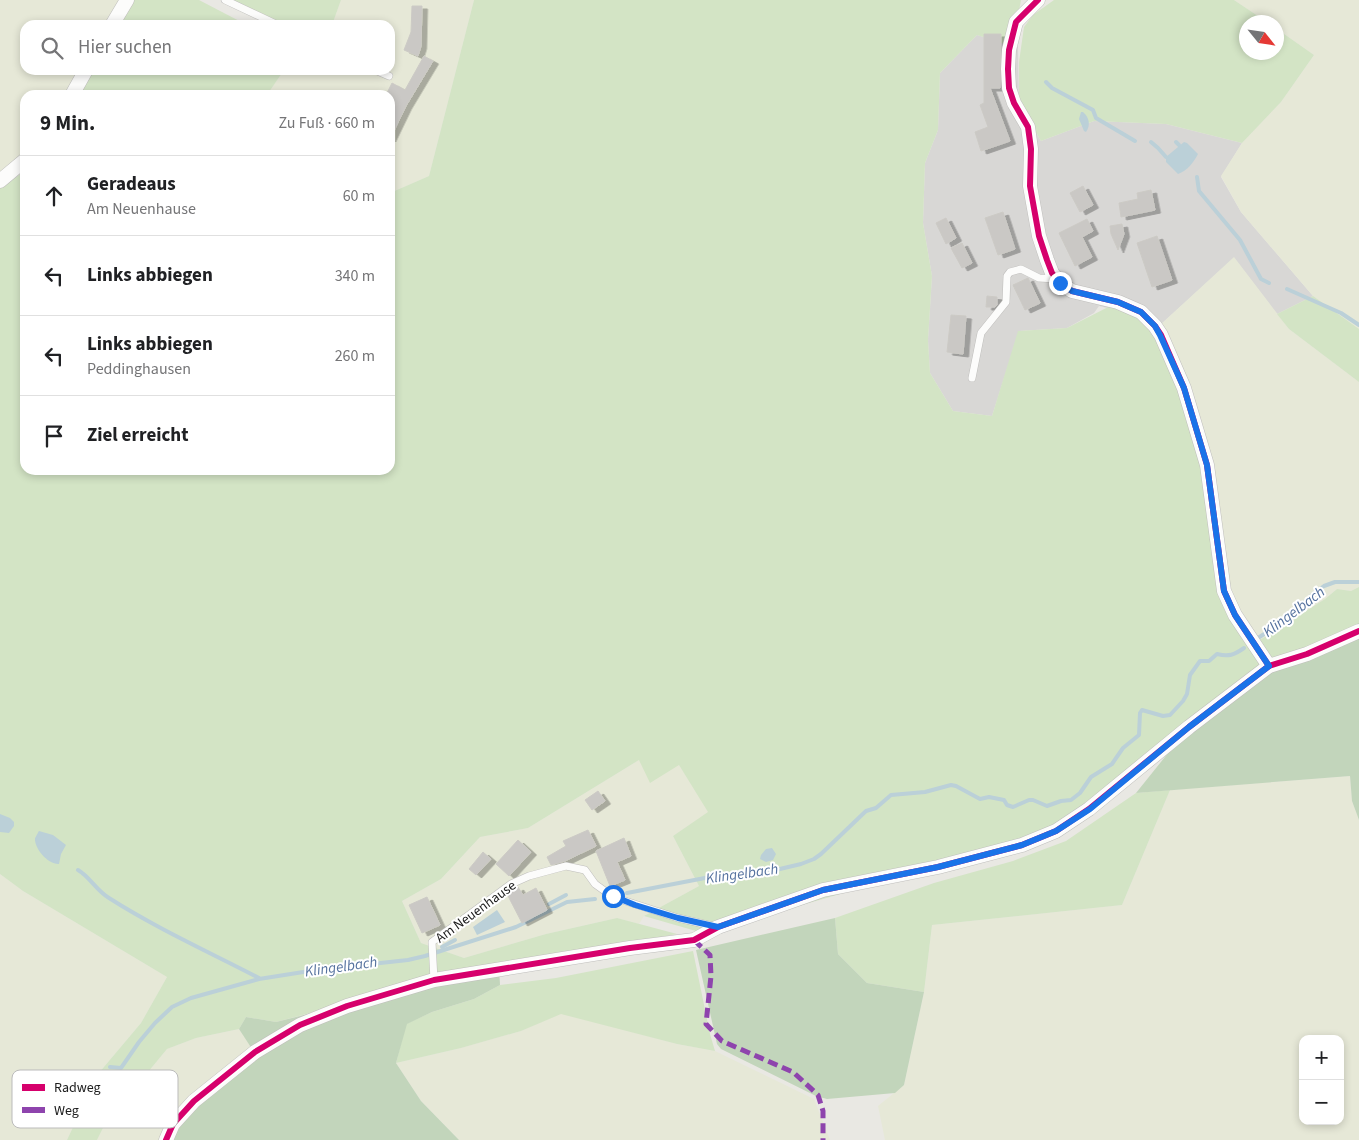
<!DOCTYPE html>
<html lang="de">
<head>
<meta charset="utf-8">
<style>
	:root { --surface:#fff; --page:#f2f2f2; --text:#202124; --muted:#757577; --line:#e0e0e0 }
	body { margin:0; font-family:"Source Sans 3",sans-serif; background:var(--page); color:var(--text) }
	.controls { position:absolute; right:15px; bottom:15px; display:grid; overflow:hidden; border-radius:10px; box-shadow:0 2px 8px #0003 }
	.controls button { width:45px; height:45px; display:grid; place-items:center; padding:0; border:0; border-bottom:1px solid var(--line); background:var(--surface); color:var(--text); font:25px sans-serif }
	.compass { position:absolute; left:1239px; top:15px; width:45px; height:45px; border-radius:50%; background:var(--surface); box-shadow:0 2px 8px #0003; rotate:120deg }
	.stop { position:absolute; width:15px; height:15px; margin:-11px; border:4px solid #1a73e8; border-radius:50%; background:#fff }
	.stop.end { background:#1a73e8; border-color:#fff; box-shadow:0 1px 5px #0008 }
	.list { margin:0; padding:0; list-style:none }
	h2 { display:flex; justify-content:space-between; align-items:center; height:65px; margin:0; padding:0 20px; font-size:21px }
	h2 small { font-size:16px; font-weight:400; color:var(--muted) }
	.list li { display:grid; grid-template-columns:32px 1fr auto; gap:15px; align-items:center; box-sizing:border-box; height:80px; padding:0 20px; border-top:1px solid var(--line) }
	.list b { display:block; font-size:19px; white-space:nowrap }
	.list p { margin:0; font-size:16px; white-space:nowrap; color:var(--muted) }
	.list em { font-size:16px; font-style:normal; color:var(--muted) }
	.icon { flex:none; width:28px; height:28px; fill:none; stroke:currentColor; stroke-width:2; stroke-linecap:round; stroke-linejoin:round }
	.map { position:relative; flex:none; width:1359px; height:1140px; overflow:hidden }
	.search { position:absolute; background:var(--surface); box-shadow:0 2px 8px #0003; left:20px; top:20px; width:375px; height:55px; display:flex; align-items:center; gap:12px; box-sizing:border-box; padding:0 18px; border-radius:15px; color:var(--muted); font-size:19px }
	.panel { position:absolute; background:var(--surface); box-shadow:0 2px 8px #0003; left:20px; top:90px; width:375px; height:385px; border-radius:15px }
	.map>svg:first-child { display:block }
	.residential { fill:#d8d7d5 }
	.farmland { fill:#e6e8d7; fill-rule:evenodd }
	.grass { fill:#d3e4c5 }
	.forest { fill:#c2d5bb }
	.water { fill:#bbd0d8 }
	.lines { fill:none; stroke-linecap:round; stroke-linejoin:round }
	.stream { stroke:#bbd0d8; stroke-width:4 }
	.building { fill:#cac8c5; stroke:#cccac5; filter:url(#shadow) }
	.service-casing { stroke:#bfbebc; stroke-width:8 }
	.minor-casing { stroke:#bfbebc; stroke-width:15 }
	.service { stroke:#fcfcfb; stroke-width:7 }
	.minor { stroke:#fcfcfb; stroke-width:14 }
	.quiet { stroke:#8e44ad; stroke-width:5; stroke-dasharray:10 5; stroke-linecap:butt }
	.cycleway-casing { stroke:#fff; stroke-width:9 }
	.cycleway { stroke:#d6006c; stroke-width:6 }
	.route { stroke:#1a73e8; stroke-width:6 }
	.labels { text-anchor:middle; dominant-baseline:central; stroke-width:4; stroke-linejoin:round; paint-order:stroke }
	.street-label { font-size:14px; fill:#1b1b1b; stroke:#fff }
	.water-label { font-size:15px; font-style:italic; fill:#54719e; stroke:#fff }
	.key { fill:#fff; stroke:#bbb; stroke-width:1 }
	.key-label { font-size:14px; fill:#1b1b1b }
</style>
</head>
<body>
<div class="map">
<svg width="1359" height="1140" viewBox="0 0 1359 1140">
	<defs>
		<filter id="shadow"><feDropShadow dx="5.5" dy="3" stdDeviation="0" flood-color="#0004"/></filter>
	</defs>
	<rect width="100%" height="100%" fill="#e9e8e3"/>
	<path class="residential" d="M977 35 1018 47 1019 104 1041 141 1094 121 1166 124 1242 143 1221 177 1241 212 1313 296 1277 314 1234 258 1159 326 1137 315 1099 306 1094 313 1067 328 1019 331 992 416 953 411 930 373 928 340 932 276 923 223 925 163 938 130 940 73Z"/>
	<g class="farmland">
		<path d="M0 0H121L108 25H25V70H83L70 95H25V158L0 176Z"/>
		<path d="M341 0H474L429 176 390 193V95H267L284 70H390V25H332Z"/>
		<path d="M1234 0H1359V329L1313 296 1241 212 1221 176 1242 143 1281 102 1314 55 1277 29 1276 22H1267Z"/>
		<path d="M1234 257 1289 329 1359 382V587L1351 591 1337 589 1325 599 1255 643 1228 586 1159 326Z"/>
		<path d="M639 760 679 765 709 812 673 836 699 886 644 916 639 924 617 918 546 934 464 958 421 943 402 901 441 879 480 837 528 828Z"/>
		<path d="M1350 776 1352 801 1359 820V1140H885L878 1106 904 1085 924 992 932 925 1122 905 1170 790ZM1303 1039H1340V1121H1303Z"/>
		<path d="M0 874 23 891 167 977 141 1023 98 1074 67 1140H0Z"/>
		<path d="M561 1013 677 1044 715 1051 814 1099 830 1140H459L421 1101 396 1063 461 1048 521 1031Z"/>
		<path d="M239 1029 255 1052 168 1140H97L105 1124 167 1049 196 1038Z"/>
	</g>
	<g class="grass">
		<path d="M134 0H199L247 25H120Z"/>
		<path d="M232 0H341L332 25H278Z"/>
		<path d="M474 0H1021L1015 32 1011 46 977 35 940 73 938 130 925 163 923 223 932 276 928 340 930 373 953 411 992 416 1018 331 1067 328 1118 302 1155 326 1207 465 1224 591 1269 666 1054 827 937 866 771 914 696 931 644 916 699 886 673 836 708 812 679 765 650 783 639 760 528 828 480 837 441 879 402 901 421 943 464 958 546 934 617 918 677 934 551 958 329 1008 276 1022 246 1017 239 1029 196 1038 167 1049 105 1124 97 1140H67L98 1074 141 1023 167 977 23 891 0 874V188L25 171V470H390V193L429 176Z"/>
		<path d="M1054 0H1234L1267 22H1246V52H1276L1277 29 1314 55 1281 102 1242 143 1166 124 1094 121 1041 141 1019 103V62L1024 27 1033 15Z"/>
		<path d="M93 70H284L267 95H80Z"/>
		<path d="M1313 296 1359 329V382L1289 329 1277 314Z"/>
		<path d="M1359 587V639L1282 674 1255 643 1325 599 1337 589 1351 591Z"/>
		<path d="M1170 790 1122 905 932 925 924 992 867 983 838 954 835 918 934 883 1013 861 1066 841 1136 793Z"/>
		<path d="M693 951 710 1034 715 1051 677 1044 561 1014 521 1031 461 1048 396 1063 406 1024 432 1012 474 999 500 985 556 978Z"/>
	</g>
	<g class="forest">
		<path d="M1359 636V820L1352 801 1350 776 1136 793 1189 727 1269 666Z"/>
		<path d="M835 918 838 954 867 983 924 992 904 1085 895 1093 827 1099 816 1096 721 1049 717 1044 696 950Z"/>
		<path d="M499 966 500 985 474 999 432 1012 407 1024 396 1063 421 1101 459 1140H168L173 1124 254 1052 239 1029 246 1017 276 1022Z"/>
	</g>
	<g class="water">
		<path d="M1081 112H1083C1089 117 1091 125 1086 132L1084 131 1079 119Z"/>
		<path d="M1184 142 1187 143 1198 154C1194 162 1187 171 1178 174L1166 162V157Z"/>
		<path d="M0 814 10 818 14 822V826L9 833 0 832Z"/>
		<path d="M39 831 53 835 66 845 61 854 59 864C49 865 34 849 35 838 36 837 38 832 39 831Z"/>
		<path d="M772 848 776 854 773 860 766 862 760 859 761 855 766 849Z"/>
		<path d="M497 910 505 922 477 935 473 927Z"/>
	</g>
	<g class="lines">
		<g class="stream">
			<path d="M1046 82 1052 88 1093 110 1096 118 1135 141"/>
			<path d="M1151 142 1158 148 1166 157"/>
			<path d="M1176 142 1179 145"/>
			<path d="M1197 177 1199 191 1240 240 1261 279 1269 283"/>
			<path d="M1287 289 1341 313 1359 325"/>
			<path d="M1258 638 1290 617 1313 594 1324 586 1335 582H1359"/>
			<path d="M78 870C90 877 96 890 109 898 156 928 209 952 259 978"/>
			<path d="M627 893 710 877 763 873 801 864 814 859 821 854 866 811 876 808 891 795 925 792 951 785 956 786 980 799 989 797 1004 800 1007 805 1013 807 1029 800H1033L1047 806 1061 801 1071 800 1080 793 1091 777 1112 764 1123 748 1139 735 1140 713 1142 710 1163 716 1170 715 1183 701 1187 694 1190 675 1200 661H1209L1217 654C1229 657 1234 655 1244 648"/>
			<path d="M549 904 566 895"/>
			<path d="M442 947 455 940"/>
			<path d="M110 1067 121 1068 139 1042 155 1023 172 1007 191 998 259 979 316 970 408 960 425 956 516 927 567 902 595 899"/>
		</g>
	</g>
	<g class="building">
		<path d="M412 6H422L421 46 418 56 404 50 411 32Z"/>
		<path d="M984 34H1001L1000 88H990L1010 141 981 151 975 132 988 127 980 105 984 103Z"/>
		<path d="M424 56 433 61 406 106 390 139V95H386L392 83 405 90Z"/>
		<path d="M1083 186 1093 205 1080 212 1070 193Z"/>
		<path d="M1151 190 1155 210 1121 217 1119 203 1138 199 1137 193Z"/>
		<path d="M1003 212 1015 249 998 255 985 218Z"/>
		<path d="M946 218 956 238 946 244 936 223Z"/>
		<path d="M1087 219 1093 231 1082 237 1092 257 1075 266 1059 233Z"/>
		<path d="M1122 224 1124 234 1118 250 1111 234 1110 226Z"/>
		<path d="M1157 236 1172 280 1152 287 1137 243Z"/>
		<path d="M962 243 972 263 962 268 951 248Z"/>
		<path d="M1028 278 1040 303 1025 310 1013 285Z"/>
		<path d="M987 296 997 297V305L995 307H986Z"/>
		<path d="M951 315 966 316 963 354 947 352Z"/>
		<path d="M598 791 605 801 592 810 585 800Z"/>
		<path d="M588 830 596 846 565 861 551 865 547 857 566 846 563 841Z"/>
		<path d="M624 838 631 856 617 862 625 880 610 886 596 851Z"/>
		<path d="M518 840 531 852 509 876 496 864Z"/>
		<path d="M483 852 491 859 476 875 469 869Z"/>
		<path d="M518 887 523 895 536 888 547 910 522 923 507 894Z"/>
		<path d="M427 897 440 925 422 933 409 905Z"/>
	</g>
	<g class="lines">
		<g class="service-casing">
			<g id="service">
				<path d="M225 0 278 25"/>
				<path d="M375 70 389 76"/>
				<path d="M972 378 981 333 1006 302 1007 276 1010 272 1021 269 1039 278 1056 279"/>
				<path d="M434 980 432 942 511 884 529 876 566 866 585 870 595 884 613 897 678 918 717 927"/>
			</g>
		</g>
		<g class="minor-casing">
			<g id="minor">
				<path d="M1038 0 1016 22 1009 50 1008 69 1009 88 1014 103 1028 127 1031 149 1030 186 1039 236 1047 260 1052 273 1060 283 1072 291 1118 302 1141 312 1155 326 1161 335 1184 388 1207 465 1224 591 1235 615 1269 666"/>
				<path d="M112 25 127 0"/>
				<path d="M72 95 86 70"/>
				<path d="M0 181 25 160"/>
				<path d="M166 1140 173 1124 194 1101 255 1052 300 1025 347 1006 434 980 630 948 694 940 718 927 823 890 938 867 1022 845 1056 831 1089 809 1189 727 1269 666 1307 654 1359 631"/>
			</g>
		</g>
		<use href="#service" class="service"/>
		<use href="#minor" class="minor"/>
		<path class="quiet" d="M694 940 710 955 711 976 706 1024 722 1041 793 1072 818 1095 823 1111V1140"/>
		<g class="cycleway-casing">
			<g id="cycleway">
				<path d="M1038 0 1016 22 1009 50 1008 69 1009 88 1014 103 1028 127 1031 149 1030 186 1039 236 1047 260 1052 273 1060 283 1072 291 1118 302 1141 312 1155 326 1161 335 1184 388 1207 465 1224 591 1235 615 1269 666"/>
				<path d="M166 1140 173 1124 194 1101 255 1052 300 1025 347 1006 434 980 630 948 694 940 718 927 823 890 938 867 1022 845 1056 831 1089 809 1189 727 1269 666 1307 654 1359 631"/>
			</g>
		</g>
		<use href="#cycleway" class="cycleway"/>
	</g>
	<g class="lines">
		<path class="route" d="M613 896 635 905 678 918 718 927 823 890 938 867 1022 845 1056 831 1090 809 1189 727 1269 666 1235 615 1224 591 1207 465 1184 388 1160 335 1155 326 1141 312 1118 302 1072 291 1060 283"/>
	</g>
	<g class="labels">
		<g class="street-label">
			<text transform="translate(476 912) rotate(-36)">Am Neuenhause</text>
		</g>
		<g class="water-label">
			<text transform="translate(1294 612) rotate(-37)">Klingelbach</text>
			<text transform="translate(742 874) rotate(-8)">Klingelbach</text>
			<text transform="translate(341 967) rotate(-8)">Klingelbach</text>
		</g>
	</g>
	<rect x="12" y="1070" width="166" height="58" rx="8" class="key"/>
	<rect x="22" y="1084" width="23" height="7" fill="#d6006c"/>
	<rect x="22" y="1107" width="23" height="6" fill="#8e44ad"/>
	<g class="key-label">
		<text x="54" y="1092">Radweg</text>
		<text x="54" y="1115">Weg</text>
	</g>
</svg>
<div class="controls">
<button>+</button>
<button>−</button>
</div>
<svg class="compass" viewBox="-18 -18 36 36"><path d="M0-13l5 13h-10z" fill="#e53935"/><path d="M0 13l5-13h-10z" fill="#757577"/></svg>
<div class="stop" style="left:613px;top:896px"></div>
<div class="stop end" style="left:1060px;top:283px"></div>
<div class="search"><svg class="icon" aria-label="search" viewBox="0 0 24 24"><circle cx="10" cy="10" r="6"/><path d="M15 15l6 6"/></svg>Hier suchen</div>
<section class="panel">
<h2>9 Min.<small>Zu Fuß · 660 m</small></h2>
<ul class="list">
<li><svg class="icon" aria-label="ahead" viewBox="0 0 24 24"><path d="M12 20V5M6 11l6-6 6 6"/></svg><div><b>Geradeaus</b><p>Am Neuenhause</p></div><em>60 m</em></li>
<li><svg class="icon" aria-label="left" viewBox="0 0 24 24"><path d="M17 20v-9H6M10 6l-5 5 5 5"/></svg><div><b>Links abbiegen</b></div><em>340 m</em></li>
<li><svg class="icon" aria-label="left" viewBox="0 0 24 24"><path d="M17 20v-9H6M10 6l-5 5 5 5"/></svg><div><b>Links abbiegen</b><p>Peddinghausen</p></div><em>260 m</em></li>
<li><svg class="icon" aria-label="arrive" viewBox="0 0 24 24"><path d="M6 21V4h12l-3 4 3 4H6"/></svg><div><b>Ziel erreicht</b></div></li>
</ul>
</section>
</div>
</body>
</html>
